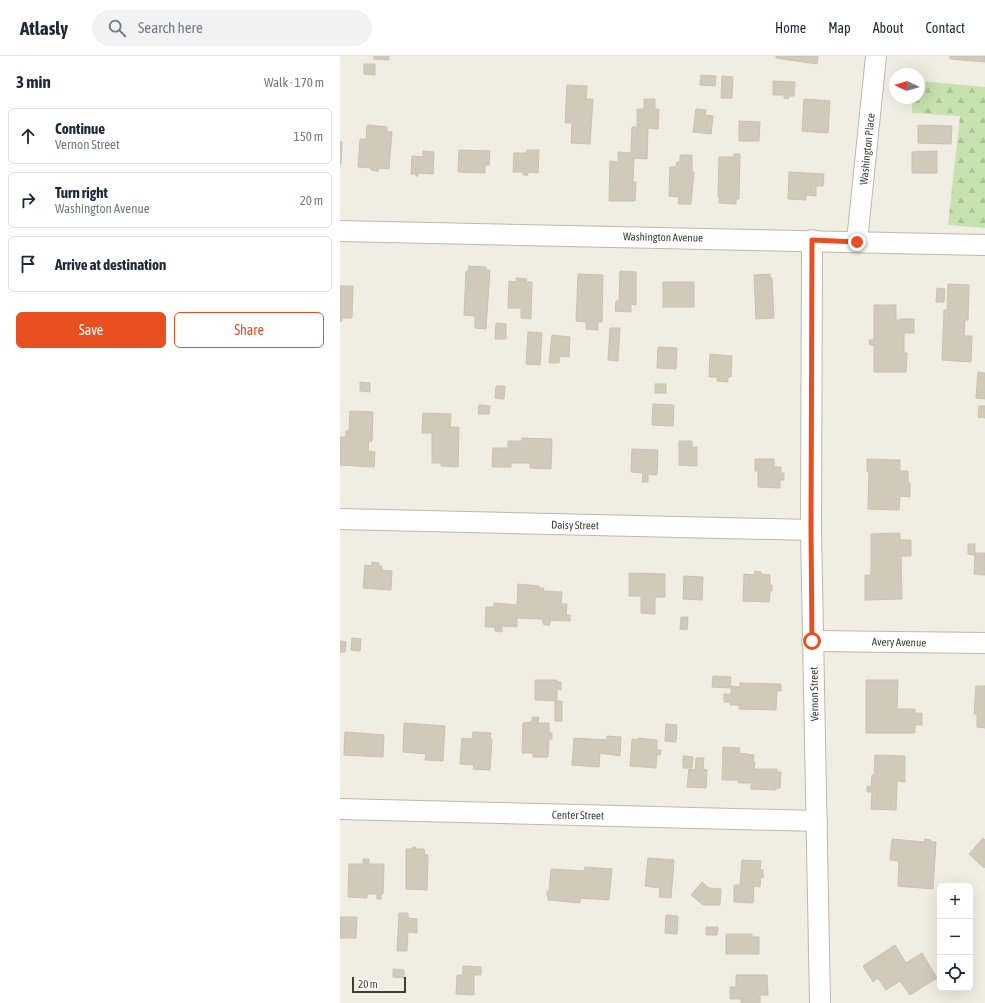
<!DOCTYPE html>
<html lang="en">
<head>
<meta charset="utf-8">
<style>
	:root { --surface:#fff; --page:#f2f2f3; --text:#1f2937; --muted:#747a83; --line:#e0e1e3; --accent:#e85022 }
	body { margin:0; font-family:"Asap Condensed",sans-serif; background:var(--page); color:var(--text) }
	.controls { position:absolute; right:12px; bottom:12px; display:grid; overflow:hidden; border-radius:6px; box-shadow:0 4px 16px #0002 }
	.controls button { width:36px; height:36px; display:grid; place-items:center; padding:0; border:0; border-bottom:1px solid var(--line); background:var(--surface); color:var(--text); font:20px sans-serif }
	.compass { position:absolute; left:549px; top:12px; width:36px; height:36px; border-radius:50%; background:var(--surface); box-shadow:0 4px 16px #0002; rotate:274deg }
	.scale { position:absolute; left:12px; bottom:10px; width:54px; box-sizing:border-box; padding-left:4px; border:2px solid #413d34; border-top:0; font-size:11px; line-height:14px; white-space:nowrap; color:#413d34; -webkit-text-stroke:3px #fff; paint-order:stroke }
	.stop { position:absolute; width:12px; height:12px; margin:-9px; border:3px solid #e85022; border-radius:50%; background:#fff }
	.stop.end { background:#e85022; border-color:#fff; box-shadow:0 1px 4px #0008 }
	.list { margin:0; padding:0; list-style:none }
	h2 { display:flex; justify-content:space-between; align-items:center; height:52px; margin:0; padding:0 16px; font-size:17px }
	h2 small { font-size:13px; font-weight:400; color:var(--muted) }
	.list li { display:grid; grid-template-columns:26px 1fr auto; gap:12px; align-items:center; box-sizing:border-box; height:56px; margin:0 8px 8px; padding:0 8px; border:1px solid var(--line); border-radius:6px }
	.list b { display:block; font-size:15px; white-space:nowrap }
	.list p { margin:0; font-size:13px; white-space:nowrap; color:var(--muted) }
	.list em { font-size:13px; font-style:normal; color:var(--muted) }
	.actions { display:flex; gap:8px; padding:12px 16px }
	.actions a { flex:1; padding:9px 0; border:1px solid var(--accent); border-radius:6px; text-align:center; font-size:14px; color:var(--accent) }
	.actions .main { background:var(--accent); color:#fff }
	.icon { flex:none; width:22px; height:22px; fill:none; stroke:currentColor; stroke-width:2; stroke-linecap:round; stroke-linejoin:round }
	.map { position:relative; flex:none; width:645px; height:947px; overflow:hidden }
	header { display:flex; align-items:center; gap:24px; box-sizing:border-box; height:56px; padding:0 20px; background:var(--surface); border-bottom:1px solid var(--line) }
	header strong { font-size:19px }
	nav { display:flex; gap:22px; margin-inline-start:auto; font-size:14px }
	.search { width:280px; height:36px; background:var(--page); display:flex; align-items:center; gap:10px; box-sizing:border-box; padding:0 14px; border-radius:22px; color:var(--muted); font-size:15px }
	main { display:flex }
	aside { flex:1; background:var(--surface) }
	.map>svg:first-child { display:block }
	.forest { fill:url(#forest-firs) }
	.building { fill:#d1caba; stroke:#cbc2ae }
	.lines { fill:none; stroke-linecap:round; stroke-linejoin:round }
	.minor-casing { stroke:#beb8aa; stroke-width:22 }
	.minor { stroke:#fff; stroke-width:20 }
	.route { stroke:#e85022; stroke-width:5 }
	.labels { text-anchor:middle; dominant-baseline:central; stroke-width:3; stroke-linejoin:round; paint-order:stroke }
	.street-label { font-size:11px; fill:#413d34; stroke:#fff }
</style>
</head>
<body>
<header>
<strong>Atlasly</strong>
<div class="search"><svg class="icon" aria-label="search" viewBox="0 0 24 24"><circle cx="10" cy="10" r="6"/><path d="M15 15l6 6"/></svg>Search here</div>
<nav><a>Home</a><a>Map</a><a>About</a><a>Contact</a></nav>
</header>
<main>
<aside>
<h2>3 min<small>Walk · 170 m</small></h2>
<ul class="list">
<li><svg class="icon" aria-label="ahead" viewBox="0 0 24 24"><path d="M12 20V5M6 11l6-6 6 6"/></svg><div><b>Continue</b><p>Vernon Street</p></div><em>150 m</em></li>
<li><svg class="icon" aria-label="right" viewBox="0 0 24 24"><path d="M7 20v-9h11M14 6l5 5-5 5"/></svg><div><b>Turn right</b><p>Washington Avenue</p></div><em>20 m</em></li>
<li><svg class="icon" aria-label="arrive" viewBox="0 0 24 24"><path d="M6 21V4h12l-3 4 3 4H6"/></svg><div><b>Arrive at destination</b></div></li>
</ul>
<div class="actions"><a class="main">Save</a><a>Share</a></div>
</aside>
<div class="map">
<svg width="645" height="947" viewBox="0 0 645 947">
	<defs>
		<pattern id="forest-firs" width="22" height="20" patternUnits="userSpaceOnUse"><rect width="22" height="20" fill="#c7e2af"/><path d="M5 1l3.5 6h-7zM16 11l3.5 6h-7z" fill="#acc397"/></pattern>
	</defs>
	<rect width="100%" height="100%" fill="#f0ede3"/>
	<path class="forest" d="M579 25 645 31V172L608 169 620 60 572 57V42H579Z"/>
	<g class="building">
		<path d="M34 0H49V4L34 3Z"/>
		<path d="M436 0H478L477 8 436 2Z"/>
		<path d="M610 0H645V6L610 3Z"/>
		<path d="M24 8H35V19L24 18Z"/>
		<path d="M361 19 376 20 375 30 360 29Z"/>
		<path d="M382 20 393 21 392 42H381Z"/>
		<path d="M433 25 455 26 454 40H449L448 43 444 42V39H433Z"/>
		<path d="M227 29 247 30 246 43H253L250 88 231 87 232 67H225Z"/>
		<path d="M304 43H315V53H319L318 73 308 72 307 103 294 102 293 126H296L295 145H269L270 105 278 106V96L291 97 292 71H297V53H304Z"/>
		<path d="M464 43 490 45 488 77 462 75Z"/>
		<path d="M356 53 366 54 365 59 373 60 371 78 353 76Z"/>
		<path d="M399 65 420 66 419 85H399Z"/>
		<path d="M27 69 47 71V76H52L49 113 39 112 38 115 31 114V112L18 111 20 83H26Z"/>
		<path d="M578 69 612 70 611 88 578 87Z"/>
		<path d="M0 85 2 86 1 108H0Z"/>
		<path d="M119 94 150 95 149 109H145V117L118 116Z"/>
		<path d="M187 94H199L198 117 188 116V119H183V116H173L174 97H186Z"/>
		<path d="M83 95 94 96 93 118 79 117 78 120H76V118H71L72 100 83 101Z"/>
		<path d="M597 95V117H572V96Z"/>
		<path d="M394 98H400L399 143H396V148L379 147V141H378L379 101H394Z"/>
		<path d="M340 99H352V116H354L351 148H338L339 141 329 140 330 111H336L337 106H340Z"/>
		<path d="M449 116 484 118 483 130H476V140L466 139V144L448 143Z"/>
		<path d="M129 210 146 211V214H150L146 273 135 272V260L124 259 126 215H128Z"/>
		<path d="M280 215 296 216V249L291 248V256L275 255 276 245H279Z"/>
		<path d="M238 218 263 219 262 266H258V274L246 273V266L236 265Z"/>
		<path d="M430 218V222H432L434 262 416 263 414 219Z"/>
		<path d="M176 222 187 223 186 226H192L191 263 181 262V252H168L169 225 176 226Z"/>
		<rect x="323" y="226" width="31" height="25"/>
		<path d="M608 228 629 229 628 264H625L624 280H632L631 306 602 304 604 254H607Z"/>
		<path d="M0 230H13L12 262H2V265H0Z"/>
		<path d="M597 232 605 233 604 246H596Z"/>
		<path d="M534 249H556V264H560V263H574V277H564V297H567L566 316H534V289H530L529 284H534Z"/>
		<path d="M156 267 166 268V283H155Z"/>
		<path d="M270 272H280L278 305 268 304Z"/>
		<path d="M188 276 202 277 200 309 186 308Z"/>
		<path d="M212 279 230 281 229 301 220 300 219 307H209Z"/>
		<path d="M318 291 337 292 336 313 317 312Z"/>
		<path d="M370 298 392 300 391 321H388V326L377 325V321H369Z"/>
		<path d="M638 316 645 317V343L636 342Z"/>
		<path d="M20 326 30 327V336L20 335Z"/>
		<rect x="315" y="328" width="11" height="9"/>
		<path d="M156 330H165L164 343 155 342Z"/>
		<path d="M313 348 334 349 333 370 312 369Z"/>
		<path d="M139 349 150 350 149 358H138Z"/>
		<path d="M639 350H645V362L638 361Z"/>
		<path d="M10 355 33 356 32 385H29L28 395 35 396 34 411 0 409V381H6V375H9Z"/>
		<path d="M83 357 111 358 110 371H119L118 411 101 410V407H92V377H82Z"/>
		<path d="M182 382 212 383 211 413 190 412V407H171V411H152L153 392H168V385H182Z"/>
		<path d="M339 385H352V391H357V410L339 409Z"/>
		<path d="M292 393 318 394 317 419 308 418V426H302L303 417 291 416Z"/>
		<path d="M415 403H434V411H441V417H444V424H440V432L418 431V415H415Z"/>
		<path d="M527 403 560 404V415H568V427H570V441L560 440 559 454 528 453 529 415H527Z"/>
		<path d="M560 477V484H571V500H561L562 543 525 544V519H531V478Z"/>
		<path d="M628 488H635V497H645V519L634 518 635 499 628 498Z"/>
		<path d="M32 506 39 507V510H42V514L52 515 51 534 23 532 25 509 32 510Z"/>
		<path d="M415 515 421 516V518L430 519V529H432V535L430 536 429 546 403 545 404 518 414 519Z"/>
		<path d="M289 517 325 518V541H315V558L301 557V540H289Z"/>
		<path d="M344 520 363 521 362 544 343 543Z"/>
		<path d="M178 528 199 530V532H204L203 535 222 536 221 548H227L226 559H230V565L210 564V569H204L202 563 177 562V571L162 570V576L155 575V571H145L146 551H154V547L177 549Z"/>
		<path d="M341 561H348L347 574 340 573Z"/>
		<path d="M12 582 21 583 20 595 11 594Z"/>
		<path d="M0 585 6 586 5 596H0Z"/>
		<path d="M373 620 391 621 390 632 372 631Z"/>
		<path d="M195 624H217V626H221V634L217 633V645H222V665H215V645L195 644Z"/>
		<path d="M526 624H558L557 653H575V657H582V669H575V677H526Z"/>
		<path d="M400 627 441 628V635H437L436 654 399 653V649H390V646H384V638H391V630L400 631Z"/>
		<path d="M636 630H645V672L637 671V658H634Z"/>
		<path d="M192 661H199L198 667H209V677H212V683H209L208 701H193V697H182L183 667 192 666Z"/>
		<path d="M64 667 105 670 103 705 85 704 86 698 63 696Z"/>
		<path d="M326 668 337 669 336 686 325 685Z"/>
		<path d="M5 676 44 679 43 701 4 699Z"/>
		<path d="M133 676 151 677 150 683H152L150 714 133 713 134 709 120 708 122 682 132 683Z"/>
		<path d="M267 680 281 681 280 700 260 697 259 711 232 709 234 682 267 684Z"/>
		<path d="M298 682 317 684V694H321L320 699H317L316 712 290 710 292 683 298 684Z"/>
		<path d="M383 691 400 692 399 697 414 699 413 706H415L414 713H437V716H441L440 732H436V734L411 733V727H398L399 724H382Z"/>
		<path d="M535 699 565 700V726L557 725 556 754 531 753 532 736H527V730L531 731 532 719H534Z"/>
		<path d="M343 700 353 701 352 712H343Z"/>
		<path d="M356 702H364L363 713 367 714 366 732 347 731 349 713 355 714Z"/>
		<path d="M643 782 645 784V810L644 812 629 798Z"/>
		<path d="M552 783 584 786 585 783 591 784V786H596L593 833 558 830 559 805 550 804Z"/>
		<path d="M73 791H76V793H84L85 799H88L87 834 66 833V793H72Z"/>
		<path d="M308 802 334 804 331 842 319 841 320 832 305 830Z"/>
		<path d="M23 803H29V808H44L43 838H41V843H37V838H27V842L8 841 9 808H23Z"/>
		<path d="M402 804 421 805 420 813 423 814V822L421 821 420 831 414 830 413 847 394 846V829H400Z"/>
		<path d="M245 811 272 813 269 844 240 842V847L208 844V840H207V835H209L211 813 244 815Z"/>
		<path d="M362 826 369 832 381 833 380 849H363L351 839Z"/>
		<path d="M59 857H68V862L77 863V877L68 876 67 895H57Z"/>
		<path d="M326 859 338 860 337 878 325 877Z"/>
		<path d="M0 861H17L16 882H0Z"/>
		<path d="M366 871H378L377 879H366Z"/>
		<path d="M386 878H412V881H419V898H386Z"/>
		<path d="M555 889 566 907 582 897 597 922 570 939 560 925 546 934 538 922 533 926 523 910Z"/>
		<path d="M123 910 141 911V919H134V939L116 938 117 919H123Z"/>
		<path d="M53 913 64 914V922L53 921Z"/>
		<path d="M396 919H427L428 939H420V947H401V943H390V931H396Z"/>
	</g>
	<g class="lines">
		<g class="minor-casing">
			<g id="minor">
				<path d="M0 175 645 189"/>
				<path d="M472 184 471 474 480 947"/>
				<path d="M517 185 536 0"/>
				<path d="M0 463 471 474"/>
				<path d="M472 585 645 587"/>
				<path d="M0 753 477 765"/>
			</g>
		</g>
		<use href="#minor" class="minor"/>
	</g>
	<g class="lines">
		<path class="route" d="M472 585 471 474 472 184 517 186"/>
	</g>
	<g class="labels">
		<g class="street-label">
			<text transform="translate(527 93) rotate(-84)">Washington Place</text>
			<text transform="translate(323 181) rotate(1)">Washington Avenue</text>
			<text transform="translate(235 469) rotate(1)">Daisy Street</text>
			<text transform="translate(559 586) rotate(1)">Avery Avenue</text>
			<text transform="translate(474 638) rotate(-91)">Vernon Street</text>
			<text transform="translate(238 759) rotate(1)">Center Street</text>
		</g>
	</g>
</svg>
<div class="controls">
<button>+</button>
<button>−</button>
<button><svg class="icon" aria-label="locate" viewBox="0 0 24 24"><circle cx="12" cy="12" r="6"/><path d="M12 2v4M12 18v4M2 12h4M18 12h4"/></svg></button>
</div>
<svg class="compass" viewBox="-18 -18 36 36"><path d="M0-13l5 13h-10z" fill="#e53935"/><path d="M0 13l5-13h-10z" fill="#747a83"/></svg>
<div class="scale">20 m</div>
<div class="stop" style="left:472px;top:585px"></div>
<div class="stop end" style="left:517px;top:186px"></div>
</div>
</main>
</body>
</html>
